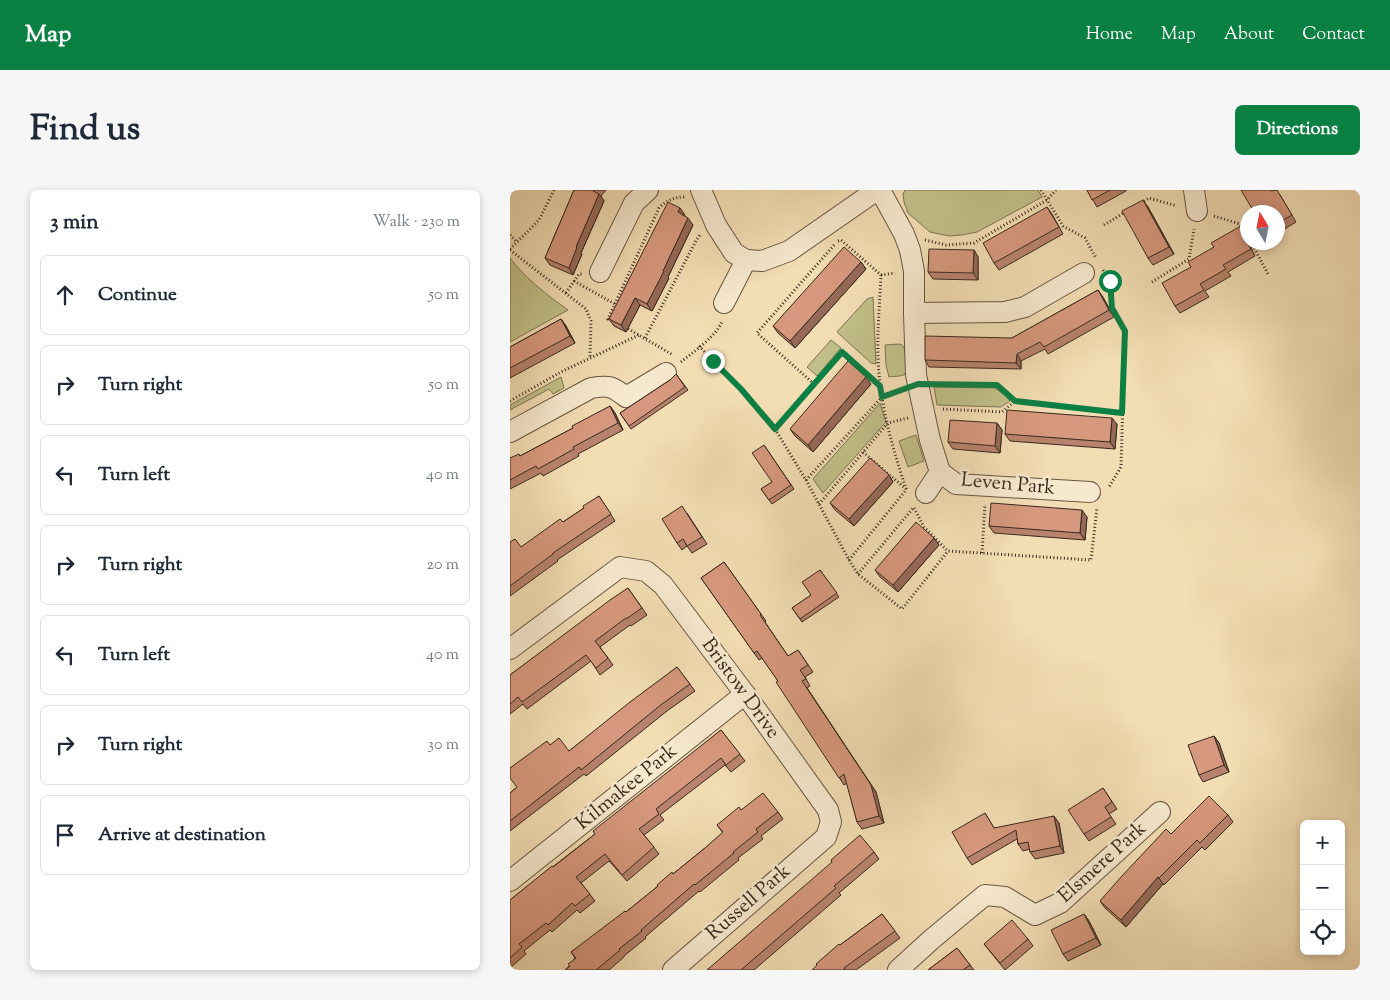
<!DOCTYPE html>
<html lang="en">
<head>
<meta charset="utf-8">
<style>
	:root { --surface:#fff; --page:#f6f6f7; --text:#1f2937; --muted:#747a83; --line:#e0e1e3; --accent:#0b8043 }
	body { margin:0; font-family:"Sorts Mill Goudy",serif; background:var(--page); color:var(--text) }
	.controls { position:absolute; right:15px; bottom:15px; display:grid; overflow:hidden; border-radius:8px; box-shadow:0 2px 8px #0003 }
	.controls button { width:45px; height:45px; display:grid; place-items:center; padding:0; border:0; border-bottom:1px solid var(--line); background:var(--surface); color:var(--text); font:25px sans-serif }
	.compass { position:absolute; left:730px; top:15px; width:45px; height:45px; border-radius:50%; background:var(--surface); box-shadow:0 2px 8px #0003; rotate:350deg }
	.stop { position:absolute; width:15px; height:15px; margin:-11px; border:4px solid #0b8043; border-radius:50%; background:#fff }
	.stop.end { background:#0b8043; border-color:#fff; box-shadow:0 1px 5px #0008 }
	.list { margin:0; padding:0; list-style:none }
	h2 { display:flex; justify-content:space-between; align-items:center; height:65px; margin:0; padding:0 20px; font-size:21px }
	h2 small { font-size:16px; font-weight:400; color:var(--muted) }
	.list li { display:grid; grid-template-columns:32px 1fr auto; gap:15px; align-items:center; box-sizing:border-box; height:80px; margin:0 10px 10px; padding:0 10px; border:1px solid var(--line); border-radius:8px }
	.list b { display:block; font-size:19px; white-space:nowrap }
	.list em { font-size:16px; font-style:normal; color:var(--muted) }
	.icon { flex:none; width:28px; height:28px; fill:none; stroke:currentColor; stroke-width:2; stroke-linecap:round; stroke-linejoin:round }
	.map { position:relative; flex:none; width:850px; height:780px; overflow:hidden; border-radius:8px }
	header { display:flex; align-items:center; gap:30px; box-sizing:border-box; height:70px; padding:0 25px; background:var(--accent); color:#fff }
	header strong { font-size:24px }
	nav { display:flex; gap:28px; margin-inline-start:auto; font-size:18px }
	.intro { display:flex; align-items:center; justify-content:space-between; box-sizing:border-box; height:120px; padding:0 30px }
	h1 { margin:0; font-size:35px }
	.button { padding:12px 22px; border-radius:8px; background:var(--accent); color:#fff; font-size:18px; font-weight:700 }
	main { display:flex; gap:30px; padding:0 30px }
	aside { flex:1; background:var(--surface); border-radius:8px; box-shadow:0 2px 8px #0003 }
	.map>svg:first-child { display:block }
	.green { fill:#c1bf89; stroke:#7c7453 }
	.lines { fill:none; stroke-linecap:round; stroke-linejoin:round }
	.minor-casing { stroke:#675643; stroke-width:22 }
	.path { stroke:#38291d; stroke-width:3; stroke-dasharray:1 2.5; stroke-linecap:butt }
	.minor { stroke:#f7e9ce; stroke-width:20 }
	.wall { fill:#b8836c; stroke:#38291d }
	.shaded-wall { fill:#966a58; stroke:#38291d }
	.building { fill:#d6987e; stroke:#38291d }
	.route { stroke:#0b8043; stroke-width:6 }
	.labels { text-anchor:middle; dominant-baseline:central; stroke-width:5; stroke-linejoin:round; paint-order:stroke }
	.street-label { font-size:20px; fill:#38291d; stroke:#f7e9ce }
</style>
</head>
<body>
<header>
<strong>Map</strong>
<nav><a>Home</a><a>Map</a><a>About</a><a>Contact</a></nav>
</header>
<div class="intro"><h1>Find us</h1><a class="button">Directions</a></div>
<main>
<aside>
<h2>3 min<small>Walk · 230 m</small></h2>
<ul class="list">
<li><svg class="icon" aria-label="ahead" viewBox="0 0 24 24"><path d="M12 20V5M6 11l6-6 6 6"/></svg><div><b>Continue</b></div><em>50 m</em></li>
<li><svg class="icon" aria-label="right" viewBox="0 0 24 24"><path d="M7 20v-9h11M14 6l5 5-5 5"/></svg><div><b>Turn right</b></div><em>50 m</em></li>
<li><svg class="icon" aria-label="left" viewBox="0 0 24 24"><path d="M17 20v-9H6M10 6l-5 5 5 5"/></svg><div><b>Turn left</b></div><em>40 m</em></li>
<li><svg class="icon" aria-label="right" viewBox="0 0 24 24"><path d="M7 20v-9h11M14 6l5 5-5 5"/></svg><div><b>Turn right</b></div><em>20 m</em></li>
<li><svg class="icon" aria-label="left" viewBox="0 0 24 24"><path d="M17 20v-9H6M10 6l-5 5 5 5"/></svg><div><b>Turn left</b></div><em>40 m</em></li>
<li><svg class="icon" aria-label="right" viewBox="0 0 24 24"><path d="M7 20v-9h11M14 6l5 5-5 5"/></svg><div><b>Turn right</b></div><em>30 m</em></li>
<li><svg class="icon" aria-label="arrive" viewBox="0 0 24 24"><path d="M6 21V4h12l-3 4 3 4H6"/></svg><div><b>Arrive at destination</b></div></li>
</ul>
</aside>
<div class="map">
<svg width="850" height="780" viewBox="0 0 850 780">
	<rect width="100%" height="100%" fill="#f3ddb4"/>
	<filter id="stains"><feTurbulence type="fractalNoise" baseFrequency=".004" numOctaves="4"/><feColorMatrix values="0 0 0 0 .2 0 0 0 0 .09 0 0 0 0 .02 0 0 0 .5 -.17"/></filter>
	<radialGradient id="worn" r=".72"><stop offset=".6" stop-color="#630" stop-opacity="0"/><stop offset="1" stop-color="#630" stop-opacity=".3"/></radialGradient>
	<g class="green">
		<path d="M395 0H528L532 7 467 42 452 45 439 46 420 42 398 23 394 12 393 4Z"/>
		<path d="M0 68C16 89 37 105 58 120L0 152Z"/>
		<path d="M363 107 366 174 361 173 327 142 357 109Z"/>
		<path d="M321 150 331 158 307 186 297 177Z"/>
		<path d="M389 154C390 154 392 155 393 156 396 159 398 180 395 184 391 187 383 186 379 187L376 175 375 155Z"/>
		<path d="M51 187 54 198 43 204 39 199 0 220V215Z"/>
		<path d="M424 197 485 198 496 206 500 211 491 217 427 215Z"/>
		<path d="M370 213 376 232 313 303 303 289Z"/>
		<path d="M406 245 414 271 398 277 389 251Z"/>
	</g>
	<g class="lines">
		<g class="minor-casing">
			<g id="minor">
				<path d="M191 0 206 35 224 63 236 70 252 71 279 61 367 0"/>
				<path d="M370 0 394 44 400 60 404 81V123L406 185 420 250 430 282 446 294 580 302"/>
				<path d="M684 0 687 21"/>
				<path d="M90 82 124 13 138 0"/>
				<path d="M214 113 236 70"/>
				<path d="M404 123 495 122 515 117 574 83"/>
				<path d="M0 242 81 198C99 195 102 196 116 207L156 183"/>
				<path d="M416 303 430 282"/>
				<path d="M0 459 110 377 136 381 153 395 235 504 318 620 321 632 316 647 163 780"/>
				<path d="M0 691 235 504"/>
				<path d="M388 780 422 749 475 705 495 707 525 725 550 713 650 622"/>
			</g>
		</g>
		<g class="path">
			<path d="M531 0 553 36 575 48 586 68"/>
			<path d="M631 13 639 8 667 16"/>
			<path d="M704 26 730 34 732 38"/>
			<path d="M594 35 617 21"/>
			<path d="M0 45 7 52"/>
			<path d="M415 50 436 55 464 53 537 10 546 0"/>
			<path d="M328 51 331 50 371 85C370 112 367 139 368 166 369 211 382 258 397 301"/>
			<path d="M741 52 758 84"/>
			<path d="M0 59 29 30 44 0"/>
			<path d="M0 60 76 119 81 131 80 167"/>
			<path d="M593 80 600 91 602 118 615 141 611 277 599 297"/>
			<path d="M371 85 385 83"/>
			<path d="M64 91 105 114"/>
			<path d="M642 92 679 69 684 39"/>
			<path d="M56 103 69 84H73"/>
			<path d="M102 131 98 129 149 18C157 10 164 7 176 7"/>
			<path d="M115 137 163 165"/>
			<path d="M135 148 187 49 190 45"/>
			<path d="M189 156 231 199 265 239"/>
			<path d="M171 172C183 162 207 146 212 131"/>
			<path d="M304 194 247 143 325 54"/>
			<path d="M427 194 487 195 505 211 612 223"/>
			<path d="M370 195 332 161 265 239 296 290 339 370 348 384 392 419 438 361"/>
			<path d="M0 211 51 182 129 145"/>
			<path d="M433 219 492 222 505 211"/>
			<path d="M353 262 396 299"/>
			<path d="M296 290 372 207 392 200"/>
			<path d="M309 314 378 233 398 228"/>
			<path d="M404 318 414 337 438 361 581 370 587 318"/>
			<path d="M472 363 475 314"/>
			<path d="M339 370 396 300"/>
			<path d="M348 384 404 317"/>
		</g>
		<use href="#minor" class="minor"/>
	</g>
	<g class="wall">
		<path d="M64 0H96L91 6 94 11 71 63 72 64 63 85 40 75 35 68Z"/>
		<path d="M577 0H616V1L587 17Z"/>
		<path d="M770 5 786 32 768 43V22Z"/>
		<path d="M537 17 542 24 553 44 489 80 484 73Z"/>
		<path d="M638 17 664 64 643 75 638 68Z"/>
		<path d="M175 25 174 26 183 35 158 87 159 88 142 121 130 115 116 142 104 136 99 129Z"/>
		<path d="M738 32V52H751L741 58 745 66 718 82 721 86 695 101 699 107 670 123 665 116 681 77 704 57Z"/>
		<path d="M464 60 468 67V90L423 89 418 82Z"/>
		<path d="M351 72 356 79 285 158 268 143 263 136Z"/>
		<path d="M588 100 604 127 538 164 535 159 511 171V179L419 177 415 170 502 148Z"/>
		<path d="M51 129 56 136 65 153 0 188V157Z"/>
		<path d="M166 184 178 200 121 239 110 223 160 190Z"/>
		<path d="M361 194 303 262 285 246 280 239Z"/>
		<path d="M100 216 105 223 113 240 68 264 69 266 33 286 31 283 0 299V268L10 266 63 238Z"/>
		<path d="M487 233 492 240 490 263 443 259 438 252Z"/>
		<path d="M607 234 605 259 500 251 495 244Z"/>
		<path d="M254 255 284 299 262 314 251 299 262 292Z"/>
		<path d="M379 285 383 292 344 336 325 320 320 313Z"/>
		<path d="M89 306 105 331 47 370 48 371 0 406V352L11 357 53 332 74 318Z"/>
		<path d="M177 323 197 354 182 363 177 356 172 360 167 353Z"/>
		<path d="M577 327 575 350 484 343 479 336Z"/>
		<path d="M424 348 429 355 388 402 370 387 365 380Z"/>
		<path d="M214 372 256 431 255 432 278 466 288 460 303 482 295 487 300 496 297 498 366 602 374 633 352 639 347 632 337 593 334 595 268 491 252 468 249 470 191 388Z"/>
		<path d="M310 380 329 407 292 432 282 418 301 405Z"/>
		<path d="M118 398 137 425 121 436 120 435 90 457 103 475 90 485 81 471 17 519 13 514 0 524V485Z"/>
		<path d="M167 477 185 501 157 521 76 586 74 584 0 641V603L7 597 40 555 59 561Z"/>
		<path d="M211 540 235 571 221 582 215 575 150 625 154 630 134 645 149 664 117 691 99 671 71 693 85 711 70 723 67 720 42 742 40 740 14 761 16 764 0 778V710L85 644Z"/>
		<path d="M704 546 709 553 719 582 693 592 689 585Z"/>
		<path d="M593 598 607 619 599 624 606 634 579 651 574 644Z"/>
		<path d="M231 620 268 622 273 629 251 646 253 649 228 668 229 670 190 702 189 701 135 747 136 748 114 766V767L99 780H55L59 776 65 768 61 762 116 722 195 658 213 643 207 635Z"/>
		<path d="M475 623 484 638 549 633 554 663 525 669 520 662V659L513 661 508 654 507 649 462 675 457 668Z"/>
		<path d="M718 625 723 632 695 660 692 657 654 695 653 694 616 737 595 718 590 711 661 644Z"/>
		<path d="M364 662 369 669 329 703 331 705 244 780H197Z"/>
		<path d="M372 724 390 748 346 780H302L330 755Z"/>
		<path d="M574 724 579 731 591 755 558 771 553 764Z"/>
		<path d="M518 749 523 756 495 780 474 754Z"/>
		<path d="M447 758 464 780H418Z"/>
	</g>
	<g class="shaded-wall">
		<path d="M89 4 94 11 71 63 72 64 63 85 59 78 66 57Z"/>
		<path d="M633 10 638 17 664 64 659 57Z"/>
		<path d="M170 18 175 25 172 29 168 22Z"/>
		<path d="M178 28 183 35 158 87 159 88 142 121 137 114Z"/>
		<path d="M464 60 468 67V90L463 83Z"/>
		<path d="M351 72 356 79 285 158 280 151Z"/>
		<path d="M588 100 593 107 604 127 599 120Z"/>
		<path d="M125 108 130 115 116 142 111 135Z"/>
		<path d="M51 129 56 136 65 153 60 146Z"/>
		<path d="M507 164 511 171V179L506 173Z"/>
		<path d="M356 187 361 194 303 262 298 255Z"/>
		<path d="M100 216 105 223 113 240 108 233Z"/>
		<path d="M602 228 607 234 605 259 600 252Z"/>
		<path d="M487 233 492 240 490 263 485 256Z"/>
		<path d="M379 285 383 292 344 336 339 329Z"/>
		<path d="M572 320 577 327 575 350 570 343Z"/>
		<path d="M424 348 429 355 388 402 383 395Z"/>
		<path d="M297 498 366 602 374 633 369 626Z"/>
		<path d="M704 546 709 553 719 582 714 575Z"/>
		<path d="M544 626 549 633 554 663 550 656Z"/>
		<path d="M648 687 653 694 616 737 611 730Z"/>
		<path d="M574 724 579 731 591 755 586 748Z"/>
	</g>
	<g class="building">
		<path d="M64 0H84L83 1 89 4 66 57H67L59 78 35 68Z"/>
		<path d="M577 0H600L582 10Z"/>
		<path d="M731 0H760L761 1 767 0 782 25 768 33V22H744Z"/>
		<path d="M633 10 659 57 638 68 612 21Z"/>
		<path d="M158 12 170 18 168 22 178 28 153 81H154L137 114 125 108 111 135 99 129Z"/>
		<path d="M537 17 549 37 484 73 473 53Z"/>
		<path d="M738 32V50L736 51 741 59 713 75 716 79 690 94 694 100 665 116 652 93 681 77 678 72 704 57 701 53Z"/>
		<path d="M334 57 351 72 280 151 263 136Z"/>
		<path d="M419 59 464 60 463 83 418 82Z"/>
		<path d="M588 100 599 120 534 157 530 152 507 164 506 173 415 170V146L502 148Z"/>
		<path d="M51 129 60 146 0 178V157Z"/>
		<path d="M338 171 356 187 298 255 280 239Z"/>
		<path d="M166 184 175 197 119 236 110 223 160 190Z"/>
		<path d="M100 216 108 233 63 257 64 259 28 279 26 276 0 290V268L9 264 10 266 63 238 62 236Z"/>
		<path d="M497 220 602 228 600 252 495 244Z"/>
		<path d="M440 230 487 233 485 256 438 252Z"/>
		<path d="M254 255 281 295 259 310 251 299 262 292 242 263Z"/>
		<path d="M360 268 379 285 339 329 320 313Z"/>
		<path d="M89 306 101 324 43 363V364L0 396V352L5 349 11 357 50 329 53 332 74 318 73 316Z"/>
		<path d="M481 313 572 320 570 343 479 336Z"/>
		<path d="M172 316 192 347 177 356 173 349 167 353 152 329Z"/>
		<path d="M406 332 424 348 383 395 365 380Z"/>
		<path d="M214 372 251 424 250 425 278 466 288 460 298 475 290 480 296 489 292 491 361 595 369 626 347 632 334 584 329 588 266 492 268 491 247 461 244 463 191 388Z"/>
		<path d="M310 380 327 403 290 429 282 418 301 405 292 392Z"/>
		<path d="M118 398 132 418 116 429V428L85 451 98 468 86 478 76 465 12 512 8 507 0 514V485L100 410Z"/>
		<path d="M167 477 180 494 152 514 71 580 69 577 0 631V603L7 597 0 588V578L37 551 40 555 49 548 59 561 120 512Z"/>
		<path d="M211 540 230 564 216 575 211 568 146 619 149 624 129 639 144 657 112 685 95 664 66 687 80 704 65 716 62 713 38 735 36 733 9 754 12 757 0 768V710L42 676 43 677 85 644 83 641Z"/>
		<path d="M704 546 714 575 689 585 678 555Z"/>
		<path d="M593 598 602 612 595 617 601 627 574 644 558 620Z"/>
		<path d="M253 603 268 622 246 639 248 642 223 662 224 663 185 695 184 694 131 740 132 741 109 759 110 760 86 780H55L60 776 58 774 66 768 61 762 115 721 116 722 148 696 147 695 162 682 163 684 195 658 213 642 207 635 229 617 231 620Z"/>
		<path d="M699 606 718 625 690 653 687 650 649 688 648 687 611 730 590 711 611 687 656 639 661 644Z"/>
		<path d="M475 623 484 638 544 626 550 656 520 662 518 652 508 654 506 640 457 668 442 642Z"/>
		<path d="M350 645 364 662 324 696 326 698 231 780H197L322 672 321 670Z"/>
		<path d="M372 724 385 741 334 778 335 780H302L307 775 306 774 329 754 330 755Z"/>
		<path d="M574 724 586 748 553 764 541 740Z"/>
		<path d="M502 730 518 749 490 773 474 754Z"/>
		<path d="M447 758 460 775 453 780H418Z"/>
	</g>
	<g class="lines">
		<path class="route" d="M203 171 231 199 265 239 332 162 370 196 372 207 408 194 487 195 505 211 612 223 615 141 602 118 600 91"/>
	</g>
	<g class="labels">
		<g class="street-label">
			<text transform="translate(498 295) rotate(5)">Leven Park</text>
			<text transform="translate(230 499) rotate(54)">Bristow Drive</text>
			<text transform="translate(117 598) rotate(-39)">Kilmakee Park</text>
			<text transform="translate(593 673) rotate(-42)">Elsmere Park</text>
			<text transform="translate(239 713) rotate(-41)">Russell Park</text>
		</g>
	</g>
	<rect width="100%" height="100%" filter="url(#stains)"/>
	<rect width="100%" height="100%" fill="url(#worn)"/>
</svg>
<div class="controls">
<button>+</button>
<button>−</button>
<button><svg class="icon" aria-label="locate" viewBox="0 0 24 24"><circle cx="12" cy="12" r="6"/><path d="M12 2v4M12 18v4M2 12h4M18 12h4"/></svg></button>
</div>
<svg class="compass" viewBox="-18 -18 36 36"><path d="M0-13l5 13h-10z" fill="#e53935"/><path d="M0 13l5-13h-10z" fill="#747a83"/></svg>
<div class="stop" style="left:600px;top:91px"></div>
<div class="stop end" style="left:203px;top:171px"></div>
</div>
</main>
</body>
</html>
